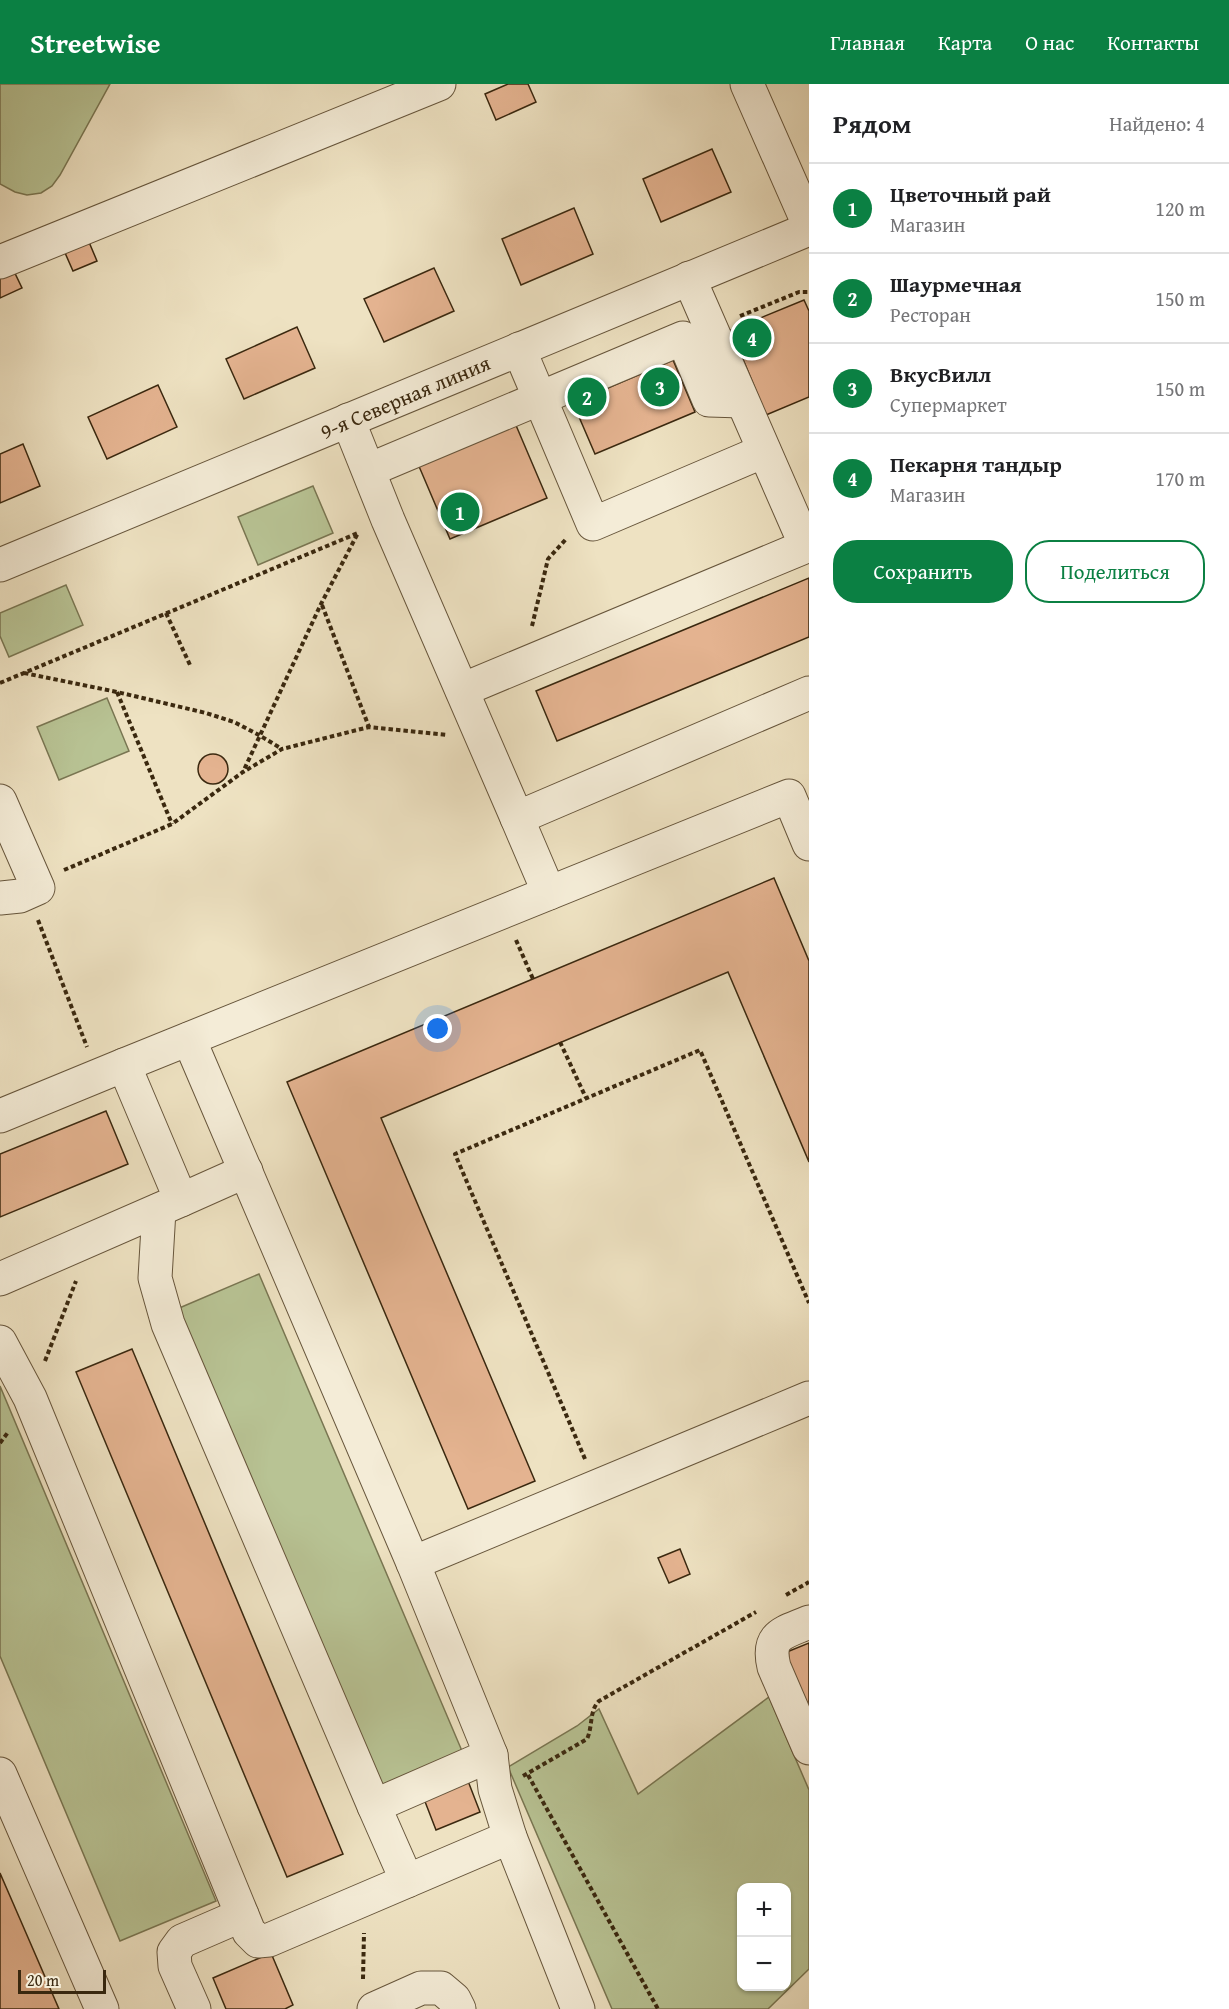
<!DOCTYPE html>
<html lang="ru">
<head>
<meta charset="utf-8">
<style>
	:root { --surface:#fff; --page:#f2f2f2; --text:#202124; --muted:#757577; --line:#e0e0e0; --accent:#0b8043 }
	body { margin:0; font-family:"Gentium Book Plus",serif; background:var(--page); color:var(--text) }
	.controls { position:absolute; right:18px; bottom:18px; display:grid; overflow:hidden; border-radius:12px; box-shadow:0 2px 4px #0004 }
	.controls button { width:54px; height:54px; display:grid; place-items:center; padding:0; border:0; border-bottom:2px solid var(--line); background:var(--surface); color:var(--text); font:30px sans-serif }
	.scale { position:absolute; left:18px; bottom:15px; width:88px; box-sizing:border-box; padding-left:6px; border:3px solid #3a280f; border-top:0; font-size:16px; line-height:21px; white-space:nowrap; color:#3a280f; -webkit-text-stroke:4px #f4ecd7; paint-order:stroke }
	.you { position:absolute; left:438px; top:945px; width:21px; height:21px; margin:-15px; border:4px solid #fff; border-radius:50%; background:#1a73e8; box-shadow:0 0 0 9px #1a73e833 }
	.badge { display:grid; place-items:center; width:39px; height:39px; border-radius:50%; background:var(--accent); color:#fff; font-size:20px; font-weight:700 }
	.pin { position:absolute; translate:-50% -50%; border:3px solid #fff; box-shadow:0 2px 6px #0006 }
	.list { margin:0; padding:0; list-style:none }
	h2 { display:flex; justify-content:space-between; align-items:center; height:78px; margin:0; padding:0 24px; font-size:26px }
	h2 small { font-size:20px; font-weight:400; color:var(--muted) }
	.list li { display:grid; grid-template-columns:39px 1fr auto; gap:18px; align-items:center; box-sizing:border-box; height:90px; padding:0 24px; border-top:2px solid var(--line) }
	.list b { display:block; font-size:22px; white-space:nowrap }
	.list p { margin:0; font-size:20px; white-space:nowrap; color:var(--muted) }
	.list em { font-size:20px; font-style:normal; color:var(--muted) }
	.actions { display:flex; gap:12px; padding:18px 24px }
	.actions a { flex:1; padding:14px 0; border:2px solid var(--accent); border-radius:24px; text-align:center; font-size:21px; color:var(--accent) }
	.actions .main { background:var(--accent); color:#fff }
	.map { position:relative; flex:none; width:809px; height:1925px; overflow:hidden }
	header { display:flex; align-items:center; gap:36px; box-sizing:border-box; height:84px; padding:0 30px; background:var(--accent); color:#fff }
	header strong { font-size:28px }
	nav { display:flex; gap:33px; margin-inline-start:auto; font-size:21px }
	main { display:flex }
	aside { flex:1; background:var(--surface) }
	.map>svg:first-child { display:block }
	.green { fill:#b8c394; stroke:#797652; stroke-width:1.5; fill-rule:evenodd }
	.building { fill:#e4b390; stroke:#3a280f; stroke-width:1.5 }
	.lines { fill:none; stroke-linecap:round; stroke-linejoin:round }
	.minor-casing { stroke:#67563c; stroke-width:35 }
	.path { stroke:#3a280f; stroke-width:4; stroke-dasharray:4.5 3; stroke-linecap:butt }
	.minor { stroke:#f4ecd7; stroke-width:33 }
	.labels { text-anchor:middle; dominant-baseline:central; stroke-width:4.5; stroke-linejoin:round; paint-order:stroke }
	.street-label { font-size:21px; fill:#3a280f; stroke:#f4ecd7 }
</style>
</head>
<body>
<header>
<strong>Streetwise</strong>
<nav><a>Главная</a><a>Карта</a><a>О нас</a><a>Контакты</a></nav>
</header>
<main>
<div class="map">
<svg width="809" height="1925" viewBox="0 0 809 1925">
	<rect width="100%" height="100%" fill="#eee2c2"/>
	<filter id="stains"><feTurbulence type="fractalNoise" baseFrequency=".00333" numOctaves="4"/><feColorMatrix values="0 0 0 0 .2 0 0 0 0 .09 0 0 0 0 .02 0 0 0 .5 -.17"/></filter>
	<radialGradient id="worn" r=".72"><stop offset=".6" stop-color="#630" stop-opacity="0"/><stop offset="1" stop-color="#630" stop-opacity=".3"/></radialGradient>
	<g class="green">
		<path d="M0 0H110L60 91 52 102 41 109 27 111 15 108 0 100Z"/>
		<path d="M313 402 333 449 258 481 238 433Z"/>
		<path d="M66 501 83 541 9 573 0 552V529Z"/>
		<path d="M107 614 129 667 59 696 37 643Z"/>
		<path d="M259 1190 465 1674 382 1709 177 1225Z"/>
		<path d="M0 1302 216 1817 120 1857 0 1572Z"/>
		<path d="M769 1613 809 1706V1885L768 1925H612L508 1683 577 1642 599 1625 638 1710ZM742 1804H786V1902H742Z"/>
	</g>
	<g class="building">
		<path d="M508 0H528L536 18 496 36 485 10Z"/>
		<path d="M712 65 731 108 661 138 643 95Z"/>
		<path d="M574 124 593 170 521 201 502 155Z"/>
		<path d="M86 151 97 177 73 187 62 162Z"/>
		<path d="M10 179 22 204 0 214V184Z"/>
		<path d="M434 184 454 227 384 258 364 215Z"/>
		<path d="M804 216 809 227V313L766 331 731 246Z"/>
		<path d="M297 243 315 284 244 315 226 275Z"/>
		<path d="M673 276 695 328 595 370 573 319Z"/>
		<path d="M158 301 177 343 107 375 88 333Z"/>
		<path d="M515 339 547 414 450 455 418 380Z"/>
		<path d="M23 360 40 402 0 419V370Z"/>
		<path d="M809 494V553L557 657 536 607Z"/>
		<circle cx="213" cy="685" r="15"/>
		<path d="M774 794 809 877V1078L728 888 381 1034 535 1397 468 1425 287 998Z"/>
		<path d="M106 1027 128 1080 0 1133V1070Z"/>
		<path d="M132 1265 343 1770 287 1793 76 1288Z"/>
		<path d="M680 1465 690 1490 669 1499 658 1474Z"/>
		<path d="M809 1559V1632L782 1570Z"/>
		<path d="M468 1697 480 1728 436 1746 424 1715Z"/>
		<path d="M0 1789 13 1819 59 1925H0Z"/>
		<path d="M271 1869 293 1921 285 1925H226L213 1894Z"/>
	</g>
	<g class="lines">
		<g class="minor-casing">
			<g id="minor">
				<path d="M747 0 809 141"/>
				<path d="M0 178 439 0"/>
				<path d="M689 194 806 462"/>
				<path d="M519 265 593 440 764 367"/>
				<path d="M348 336 388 436 517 734 809 609"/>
				<path d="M369 386 683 254 709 316 742 317"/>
				<path d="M0 481 809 145"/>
				<path d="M462 606 809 461"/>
				<path d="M0 717 38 804 20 812 0 814"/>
				<path d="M517 734 549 809"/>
				<path d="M189 955 413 1479 809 1314"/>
				<path d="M124 981 789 712 809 760"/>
				<path d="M0 1032 124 981 181 1116 0 1195"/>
				<path d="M181 1116 246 1087"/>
				<path d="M159 1126 155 1194 168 1240 374 1722 491 1671 413 1479"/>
				<path d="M0 1258 30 1314 249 1848 258 1857 269 1856 510 1753"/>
				<path d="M809 1538C784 1549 766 1550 774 1583L809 1664"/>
				<path d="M491 1671 495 1705 510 1753 578 1925"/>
				<path d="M0 1690 102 1925"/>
				<path d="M374 1722 407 1797"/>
				<path d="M194 1925 175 1882 174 1868 182 1857 242 1831"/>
				<path d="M374 1925 421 1904H441L454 1915 459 1925"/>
			</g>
		</g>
		<g class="path">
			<path d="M740 232 799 208H809"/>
			<path d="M322 521 369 643"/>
			<path d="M166 529 190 581"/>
			<path d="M532 542 548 475 567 454"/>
			<path d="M24 589 117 608 206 629 234 638 259 651 282 665"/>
			<path d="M0 599 358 449 321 520 243 688"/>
			<path d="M117 608 172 740"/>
			<path d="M64 786 172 740 243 688 282 665 369 643 447 651"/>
			<path d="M38 836 87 963"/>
			<path d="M516 856 533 895"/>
			<path d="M560 958 586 1014"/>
			<path d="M45 1277 76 1197"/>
			<path d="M0 1359 9 1347"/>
			<path d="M585 1375 455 1070 700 966 809 1219"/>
			<path d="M786 1511 809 1498"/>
			<path d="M528 1691 658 1925"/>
			<path d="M523 1692 587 1655C593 1642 589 1627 599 1617L756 1528"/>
			<path d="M363 1895 364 1849"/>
		</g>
		<use href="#minor" class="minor"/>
	</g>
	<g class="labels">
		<g class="street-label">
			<text transform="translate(405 313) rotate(-23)">9-я Северная линия</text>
		</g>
	</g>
	<rect width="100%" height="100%" filter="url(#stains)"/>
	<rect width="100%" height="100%" fill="url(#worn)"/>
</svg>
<div class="controls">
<button>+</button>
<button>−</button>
</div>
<div class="scale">20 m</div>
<div class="you"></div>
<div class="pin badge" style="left:460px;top:428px">1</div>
<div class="pin badge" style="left:587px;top:313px">2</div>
<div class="pin badge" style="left:660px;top:303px">3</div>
<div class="pin badge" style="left:752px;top:254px">4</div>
</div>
<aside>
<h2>Рядом<small>Найдено: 4</small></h2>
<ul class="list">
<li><span class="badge">1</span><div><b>Цветочный рай</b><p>Магазин</p></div><em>120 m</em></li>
<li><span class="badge">2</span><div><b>Шаурмечная</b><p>Ресторан</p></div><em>150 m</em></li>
<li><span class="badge">3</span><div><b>ВкусВилл</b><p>Супермаркет</p></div><em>150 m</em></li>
<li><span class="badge">4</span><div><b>Пекарня тандыр</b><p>Магазин</p></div><em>170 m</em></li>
</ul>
<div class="actions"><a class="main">Сохранить</a><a>Поделиться</a></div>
</aside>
</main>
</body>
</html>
